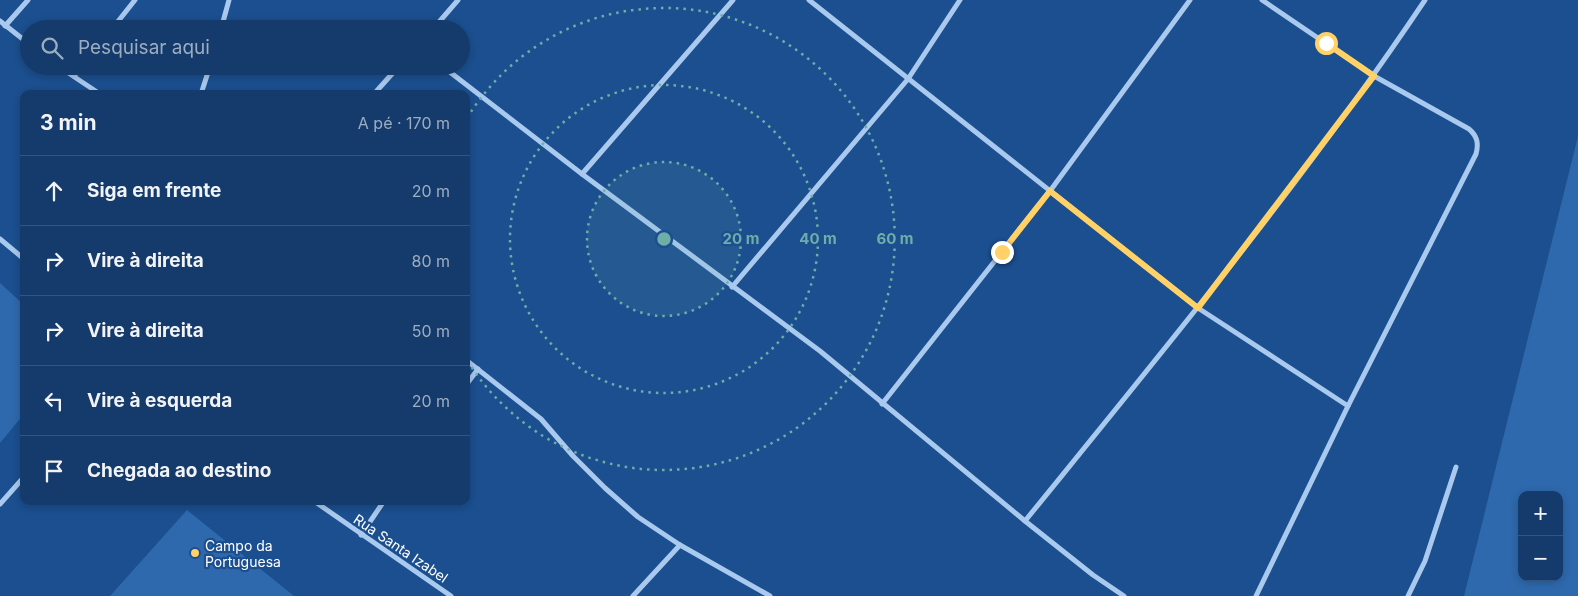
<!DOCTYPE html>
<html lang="pt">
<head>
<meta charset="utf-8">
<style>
	:root { --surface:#143b6b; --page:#214673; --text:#f1f3f6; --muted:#9dadc1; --line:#33557e }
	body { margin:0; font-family:Inter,sans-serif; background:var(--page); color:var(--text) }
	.controls { position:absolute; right:15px; bottom:15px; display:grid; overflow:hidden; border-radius:10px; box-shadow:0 2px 8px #0003 }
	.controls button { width:45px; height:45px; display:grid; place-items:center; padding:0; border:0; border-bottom:1px solid var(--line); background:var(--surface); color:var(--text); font:25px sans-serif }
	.stop { position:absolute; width:15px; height:15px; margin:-11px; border:4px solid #ffd166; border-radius:50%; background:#fff }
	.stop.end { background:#ffd166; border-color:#fff; box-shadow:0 1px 5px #0008 }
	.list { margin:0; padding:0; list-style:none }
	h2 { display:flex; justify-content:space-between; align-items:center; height:65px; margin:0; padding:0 20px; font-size:21px }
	h2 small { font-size:16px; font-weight:400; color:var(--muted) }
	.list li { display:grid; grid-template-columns:32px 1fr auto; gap:15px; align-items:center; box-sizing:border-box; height:70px; padding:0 20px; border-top:1px solid var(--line) }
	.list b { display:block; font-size:19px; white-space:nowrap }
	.list em { font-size:16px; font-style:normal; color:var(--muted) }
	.icon { flex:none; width:28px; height:28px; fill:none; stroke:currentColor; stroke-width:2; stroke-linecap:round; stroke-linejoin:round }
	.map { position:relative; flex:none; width:1578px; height:596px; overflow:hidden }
	.search { position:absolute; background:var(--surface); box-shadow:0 2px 8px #0003; left:20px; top:20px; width:450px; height:55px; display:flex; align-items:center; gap:12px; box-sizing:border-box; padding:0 18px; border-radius:28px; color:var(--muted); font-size:19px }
	.panel { position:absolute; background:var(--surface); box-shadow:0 2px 8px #0003; left:20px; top:90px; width:450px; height:415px; border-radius:10px }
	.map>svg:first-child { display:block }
	.green { fill:#2e69ad; fill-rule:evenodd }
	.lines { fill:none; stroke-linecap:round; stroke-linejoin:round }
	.minor { stroke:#a9c9ee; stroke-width:5 }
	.route { stroke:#ffd166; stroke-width:6 }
	.ring { fill:none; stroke:#6fada8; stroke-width:2.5; stroke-dasharray:2.5 5 }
	.poi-dot { fill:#ffd166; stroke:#1b4f8f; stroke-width:2 }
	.labels { text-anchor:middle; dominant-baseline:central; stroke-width:4.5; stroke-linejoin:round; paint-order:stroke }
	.poi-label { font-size:14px; fill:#fff; stroke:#1b4f8f; text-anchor:start }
	.street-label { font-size:14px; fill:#fff; stroke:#1b4f8f }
	.centre { fill:#6fada8; stroke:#1b4f8f; stroke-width:2.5 }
	.ring-label { font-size:15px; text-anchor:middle; font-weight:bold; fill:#6fada8; stroke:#1b4f8f; stroke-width:4.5; stroke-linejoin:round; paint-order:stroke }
</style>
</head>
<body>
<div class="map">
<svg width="1578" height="596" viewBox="0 0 1578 596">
	<rect width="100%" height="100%" fill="#1b4f8f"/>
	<g class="green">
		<path d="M1578 136V596H1464ZM1522 495H1559V577H1522Z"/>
		<path d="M0 283 24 305V414L0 443Z"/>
		<path d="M187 510 294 596H110Z"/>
	</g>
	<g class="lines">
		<g class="minor">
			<path d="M809 0 1198 308 1348 406"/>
			<path d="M0 21 29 44"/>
			<path d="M5 26 28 0"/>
			<path d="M112 29 135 0"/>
			<path d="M221 29 229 0"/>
			<path d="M433 29 458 0"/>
			<path d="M58 66 100 94"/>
			<path d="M442 66 582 174 820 351 1025 521 1093 575 1124 596"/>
			<path d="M74 76 82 66"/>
			<path d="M201 94 210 66"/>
			<path d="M374 94 399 66"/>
			<path d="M582 174 733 0"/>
			<path d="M0 239 24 259"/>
			<path d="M732 287 908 79 960 0"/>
			<path d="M466 360 541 419 573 456 605 488 638 517 680 545 770 596"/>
			<path d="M466 385 478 369"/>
			<path d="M882 404 1050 191 1190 0"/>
			<path d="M314 501 451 596"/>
			<path d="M0 504 24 477"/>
			<path d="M1025 521C1163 351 1303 182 1425 0"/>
			<path d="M361 535 384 501"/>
			<path d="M633 596 680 545"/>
			<path d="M1256 596 1348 406 1476 154C1479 143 1477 136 1469 129L1374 76 1262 0"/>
			<path d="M1408 596 1425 561 1456 467"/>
		</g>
	</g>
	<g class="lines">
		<path class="route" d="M1002 252 1050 191 1198 308 1374 76 1326 43"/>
	</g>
	<circle cx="664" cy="239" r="77" fill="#6fada8" fill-opacity=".12"/>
	<g class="ring">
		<circle cx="664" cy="239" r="77"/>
		<circle cx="664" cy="239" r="154"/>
		<path d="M467 118A231 231 0 1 1 467 360"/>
	</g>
	<circle class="poi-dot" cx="195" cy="553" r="5"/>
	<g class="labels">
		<g class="poi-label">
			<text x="205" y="545">Campo da<tspan x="205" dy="16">Portuguesa</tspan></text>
		</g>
		<g class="street-label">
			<text transform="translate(401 548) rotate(34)">Rua Santa Izabel</text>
		</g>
	</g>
	<circle cx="664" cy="239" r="8" class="centre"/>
	<g class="ring-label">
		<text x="741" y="244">20 m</text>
		<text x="818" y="244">40 m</text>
		<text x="895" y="244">60 m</text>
	</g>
</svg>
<div class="controls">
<button>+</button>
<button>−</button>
</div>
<div class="stop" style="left:1326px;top:43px"></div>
<div class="stop end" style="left:1002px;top:252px"></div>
<div class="search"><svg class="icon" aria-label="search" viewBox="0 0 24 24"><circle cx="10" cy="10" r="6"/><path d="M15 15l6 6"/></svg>Pesquisar aqui</div>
<section class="panel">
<h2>3 min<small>A pé · 170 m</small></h2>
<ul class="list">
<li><svg class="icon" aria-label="ahead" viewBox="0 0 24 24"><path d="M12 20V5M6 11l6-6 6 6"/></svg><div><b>Siga em frente</b></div><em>20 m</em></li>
<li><svg class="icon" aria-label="right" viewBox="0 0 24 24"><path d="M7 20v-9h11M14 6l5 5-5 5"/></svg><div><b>Vire à direita</b></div><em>80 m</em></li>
<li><svg class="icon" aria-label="right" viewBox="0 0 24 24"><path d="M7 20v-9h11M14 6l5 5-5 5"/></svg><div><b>Vire à direita</b></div><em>50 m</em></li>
<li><svg class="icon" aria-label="left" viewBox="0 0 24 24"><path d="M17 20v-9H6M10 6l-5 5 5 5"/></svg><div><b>Vire à esquerda</b></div><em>20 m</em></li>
<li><svg class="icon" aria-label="arrive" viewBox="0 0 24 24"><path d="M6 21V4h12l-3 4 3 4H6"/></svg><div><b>Chegada ao destino</b></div></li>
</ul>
</section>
</div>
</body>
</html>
